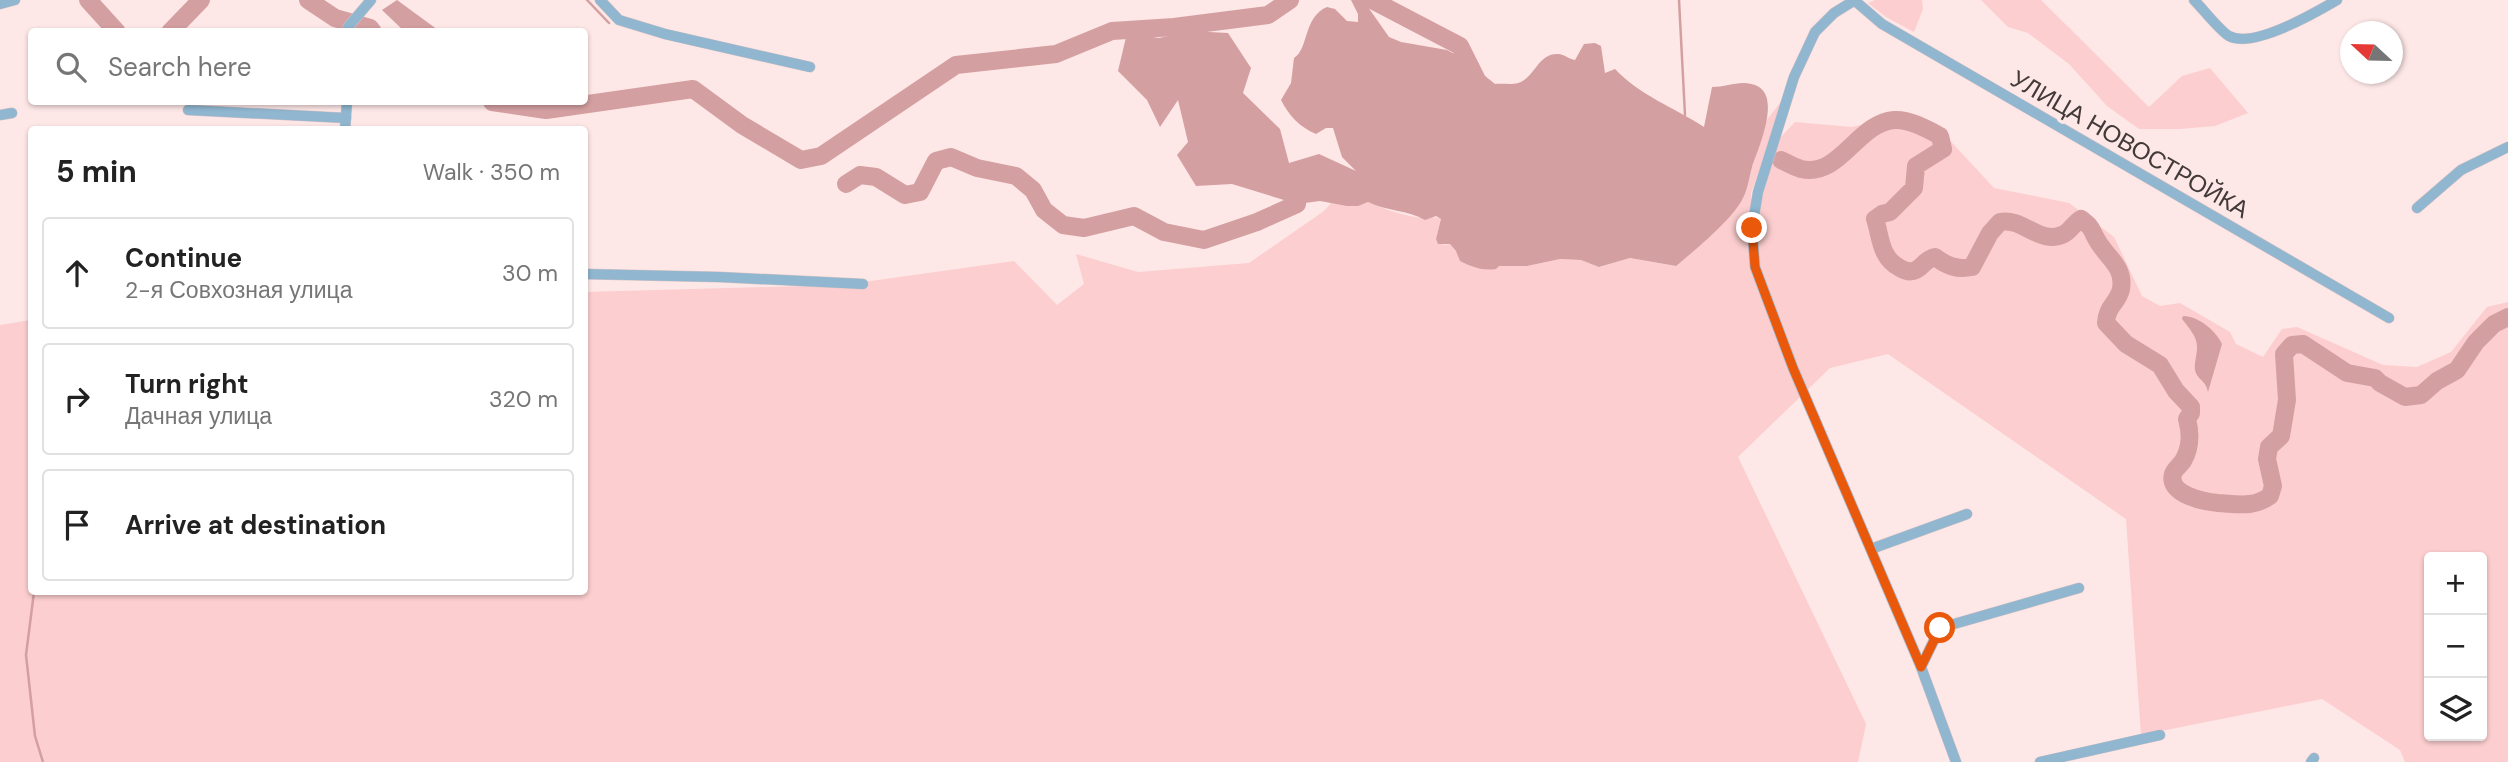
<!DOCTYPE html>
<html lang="en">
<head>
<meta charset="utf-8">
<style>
	:root { --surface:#fff; --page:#f6f6f6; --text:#222; --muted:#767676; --line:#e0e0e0 }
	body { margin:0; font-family:"DM Sans",sans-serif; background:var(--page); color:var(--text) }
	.controls { position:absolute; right:21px; bottom:21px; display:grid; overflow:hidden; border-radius:7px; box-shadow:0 2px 5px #0004 }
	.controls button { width:63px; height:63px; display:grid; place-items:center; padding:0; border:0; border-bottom:2px solid var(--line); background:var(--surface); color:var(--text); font:35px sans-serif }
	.compass { position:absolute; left:2340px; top:21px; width:63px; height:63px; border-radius:50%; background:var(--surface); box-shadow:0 2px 5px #0004; rotate:292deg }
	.stop { position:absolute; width:21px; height:21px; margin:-16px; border:5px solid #ea580c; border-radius:50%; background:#fff }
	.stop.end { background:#ea580c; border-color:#fff; box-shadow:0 2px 7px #0008 }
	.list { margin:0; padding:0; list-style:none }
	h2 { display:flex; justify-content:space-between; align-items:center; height:91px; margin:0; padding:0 28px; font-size:30px }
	h2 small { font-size:23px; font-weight:400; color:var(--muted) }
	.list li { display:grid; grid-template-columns:46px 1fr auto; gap:21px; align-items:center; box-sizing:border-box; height:112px; margin:0 14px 14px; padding:0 14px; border:2px solid var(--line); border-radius:7px }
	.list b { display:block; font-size:26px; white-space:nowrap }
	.list p { margin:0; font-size:23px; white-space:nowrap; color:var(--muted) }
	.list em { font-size:23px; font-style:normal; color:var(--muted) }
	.icon { flex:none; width:38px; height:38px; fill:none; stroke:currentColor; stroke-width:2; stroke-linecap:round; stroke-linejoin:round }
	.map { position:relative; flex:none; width:2508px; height:762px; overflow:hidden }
	.search { position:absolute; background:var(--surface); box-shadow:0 2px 5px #0004; left:28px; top:28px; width:560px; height:77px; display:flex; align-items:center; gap:18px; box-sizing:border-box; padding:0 24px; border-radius:7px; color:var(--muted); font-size:26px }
	.panel { position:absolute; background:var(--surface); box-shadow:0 2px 5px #0004; left:28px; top:126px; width:560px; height:469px; border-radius:7px }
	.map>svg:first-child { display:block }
	.green { fill:#fccecf; fill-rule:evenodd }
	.water { fill:#d49fa1 }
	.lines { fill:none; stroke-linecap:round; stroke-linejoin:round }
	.stream { stroke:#d49fa1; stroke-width:2.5 }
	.river { stroke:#d49fa1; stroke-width:18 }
	.minor-casing { stroke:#d8c4c4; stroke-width:11 }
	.minor { stroke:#90b6d0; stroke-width:10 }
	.route { stroke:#ea580c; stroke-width:9 }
	.labels { text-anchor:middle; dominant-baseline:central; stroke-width:7; stroke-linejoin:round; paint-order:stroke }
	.street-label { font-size:24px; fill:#423939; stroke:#fee7e7 }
</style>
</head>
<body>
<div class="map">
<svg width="2508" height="762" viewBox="0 0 2508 762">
	<rect width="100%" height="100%" fill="#fee7e7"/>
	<g class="green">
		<path d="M1875 0H1922L1923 9 1914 32 1886 17 1868 3Z"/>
		<path d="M1981 0H2041L2149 107 2182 76 2210 68 2248 113 2215 126 2180 129H2139L2107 106 2069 64 2028 33 2008 27Z"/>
		<path d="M1782 100 1774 131 1751 193V201L1764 192 1778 140 1795 122 1852 127 1912 114 1942 132 1994 188 2069 203 2114 237 2142 296 2160 306 2180 303 2230 332 2236 344 2263 357 2282 329 2297 327 2383 365 2417 367 2451 352 2487 307 2508 302V762H2405L2400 750 2322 699 2141 735 2126 519 1888 354 1830 368 1738 457 1866 724 1858 762H0V325L31 320 32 592H584L585 292 842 285 1014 261 1057 305 1084 284 1076 254 1138 272 1249 263 1324 211 1332 202C1346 206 1355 207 1368 202 1384 209 1406 217 1424 218 1431 218 1434 216 1441 219L1436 239 1444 245 1450 244 1456 251 1499 266H1527L1559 259 1581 260 1600 267 1630 258 1675 266 1753 165 1766 121ZM2429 557H2482V736H2429Z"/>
	</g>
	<g class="water">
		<path d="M397 0 438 30 439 31H404L382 10Z"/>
		<path d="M1351 0H1363L1389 37 1401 42 1447 50 1464 59 1495 84C1501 83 1511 85 1518 83 1535 78 1538 52 1559 54 1565 55 1569 59 1575 60L1584 44 1595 43 1601 46 1605 73 1615 69C1641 96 1673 107 1704 127L1712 87C1729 87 1743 78 1759 87 1780 100 1758 149 1752 167 1749 177 1748 189 1743 198 1733 219 1694 251 1676 266L1630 258 1599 267 1581 260 1560 259 1527 266H1499L1496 269C1482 271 1472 267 1460 261L1456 251 1450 244H1438L1436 239 1441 219 1436 216 1425 220C1408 210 1386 211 1368 202L1358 206H1347L1320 201 1297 204 1232 184 1196 186 1177 155 1188 142 1178 100 1160 127 1147 100 1118 71 1127 33 1159 38 1190 31 1228 33 1251 68 1243 93 1280 129 1289 163 1319 154 1356 171 1342 157 1333 128H1326L1316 134C1300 127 1289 116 1281 100L1291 83 1294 58C1309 49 1303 17 1327 7L1335 9 1347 21 1358 22V14Z"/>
		<path d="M2183 316C2199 316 2216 331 2222 344L2208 392C2206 380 2197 380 2195 370 2194 363 2197 355 2197 348 2198 337 2188 327 2182 319Z"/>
	</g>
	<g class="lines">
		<g class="stream">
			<path d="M587 0 609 23"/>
			<path d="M1679 0 1685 115"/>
			<path d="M34 592 26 655 35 736 43 762"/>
		</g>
		<g class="river">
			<path d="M88 0 117 32"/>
			<path d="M308 0 335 18 370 28 373 32"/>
			<path d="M1372 0 1460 46 1479 84"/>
			<path d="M170 32 201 0"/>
			<path d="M492 102 546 110 693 89 742 125 801 160 821 156 956 65 1056 54 1112 31 1174 27 1268 15 1290 0"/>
			<path d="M1781 160C1787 163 1794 167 1801 169 1840 178 1857 123 1894 120 1909 119 1927 129 1940 136L1943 149 1916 166 1914 188 1890 212 1882 214 1875 219C1881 237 1880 258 1900 268 1905 271 1910 273 1916 270 1924 266 1925 259 1935 257 1947 266 1957 270 1972 267L1990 233 2000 222C2023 217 2040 246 2064 234 2071 230 2074 223 2081 219 2094 229 2090 228 2097 240 2106 257 2125 266 2121 289 2118 303 2107 305 2106 323L2126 344 2160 365 2176 391 2191 407V413L2187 419C2191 434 2191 447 2183 461 2180 465 2174 470 2173 474 2167 495 2206 502 2218 503 2238 504 2253 508 2270 496L2273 486 2267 459 2269 447 2281 436 2287 400 2284 354 2292 345 2303 344 2347 373 2375 378 2380 383 2405 397 2421 395 2437 381 2457 370 2476 342 2494 324 2508 317"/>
			<path d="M846 184 860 175 876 177 905 195 920 192 936 161 951 157 977 168 1016 176 1033 190 1044 210 1063 225 1084 228 1134 216 1164 232 1204 240 1257 222 1297 204 1299 182"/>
		</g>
		<g class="minor-casing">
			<g id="minor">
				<path d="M600 0 619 20 665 34 810 67"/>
				<path d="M1854 0 1882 24 2389 318"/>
				<path d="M1855 0 1834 13 1815 32 1794 77 1758 192 1752 228 1755 267 1793 368 1921 667 1956 762"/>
				<path d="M2194 0C2204 10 2219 30 2229 36 2253 49 2315 13 2337 0"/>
				<path d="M0 4 15 0"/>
				<path d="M348 32V27L371 0"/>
				<path d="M188 110 346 118"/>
				<path d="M0 115 12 113"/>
				<path d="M345 130 347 102"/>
				<path d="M2417 208 2461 170 2508 147"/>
				<path d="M584 274 719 277 863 284"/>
				<path d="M1871 549 1967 514"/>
				<path d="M1921 667 1940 628 2079 588"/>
				<path d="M2040 762 2160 735"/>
				<path d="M2311 762 2314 758"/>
			</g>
		</g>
		<use href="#minor" class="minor"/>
	</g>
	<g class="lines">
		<path class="route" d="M1752 228 1755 267 1793 368 1921 667 1940 628"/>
	</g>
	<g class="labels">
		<g class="street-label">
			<text transform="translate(2130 144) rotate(30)">УЛИЦА НОВОСТРОЙКА</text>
		</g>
	</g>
</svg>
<div class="controls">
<button>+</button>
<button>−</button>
<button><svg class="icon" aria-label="layers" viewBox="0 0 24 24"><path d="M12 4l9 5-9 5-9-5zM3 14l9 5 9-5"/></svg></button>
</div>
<svg class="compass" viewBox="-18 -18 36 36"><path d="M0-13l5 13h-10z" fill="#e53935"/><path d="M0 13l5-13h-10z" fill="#767676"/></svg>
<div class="stop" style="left:1940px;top:628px"></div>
<div class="stop end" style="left:1752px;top:228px"></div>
<div class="search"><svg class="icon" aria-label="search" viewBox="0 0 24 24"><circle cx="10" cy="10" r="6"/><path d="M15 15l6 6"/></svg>Search here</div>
<section class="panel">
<h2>5 min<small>Walk · 350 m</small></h2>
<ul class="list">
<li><svg class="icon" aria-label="ahead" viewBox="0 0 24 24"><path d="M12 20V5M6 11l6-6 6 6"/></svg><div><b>Continue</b><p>2-я Совхозная улица</p></div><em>30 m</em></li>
<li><svg class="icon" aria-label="right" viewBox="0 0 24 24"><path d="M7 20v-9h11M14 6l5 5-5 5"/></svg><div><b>Turn right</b><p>Дачная улица</p></div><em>320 m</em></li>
<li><svg class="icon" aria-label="arrive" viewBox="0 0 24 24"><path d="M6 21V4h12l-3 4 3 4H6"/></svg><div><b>Arrive at destination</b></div></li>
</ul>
</section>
</div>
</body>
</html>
